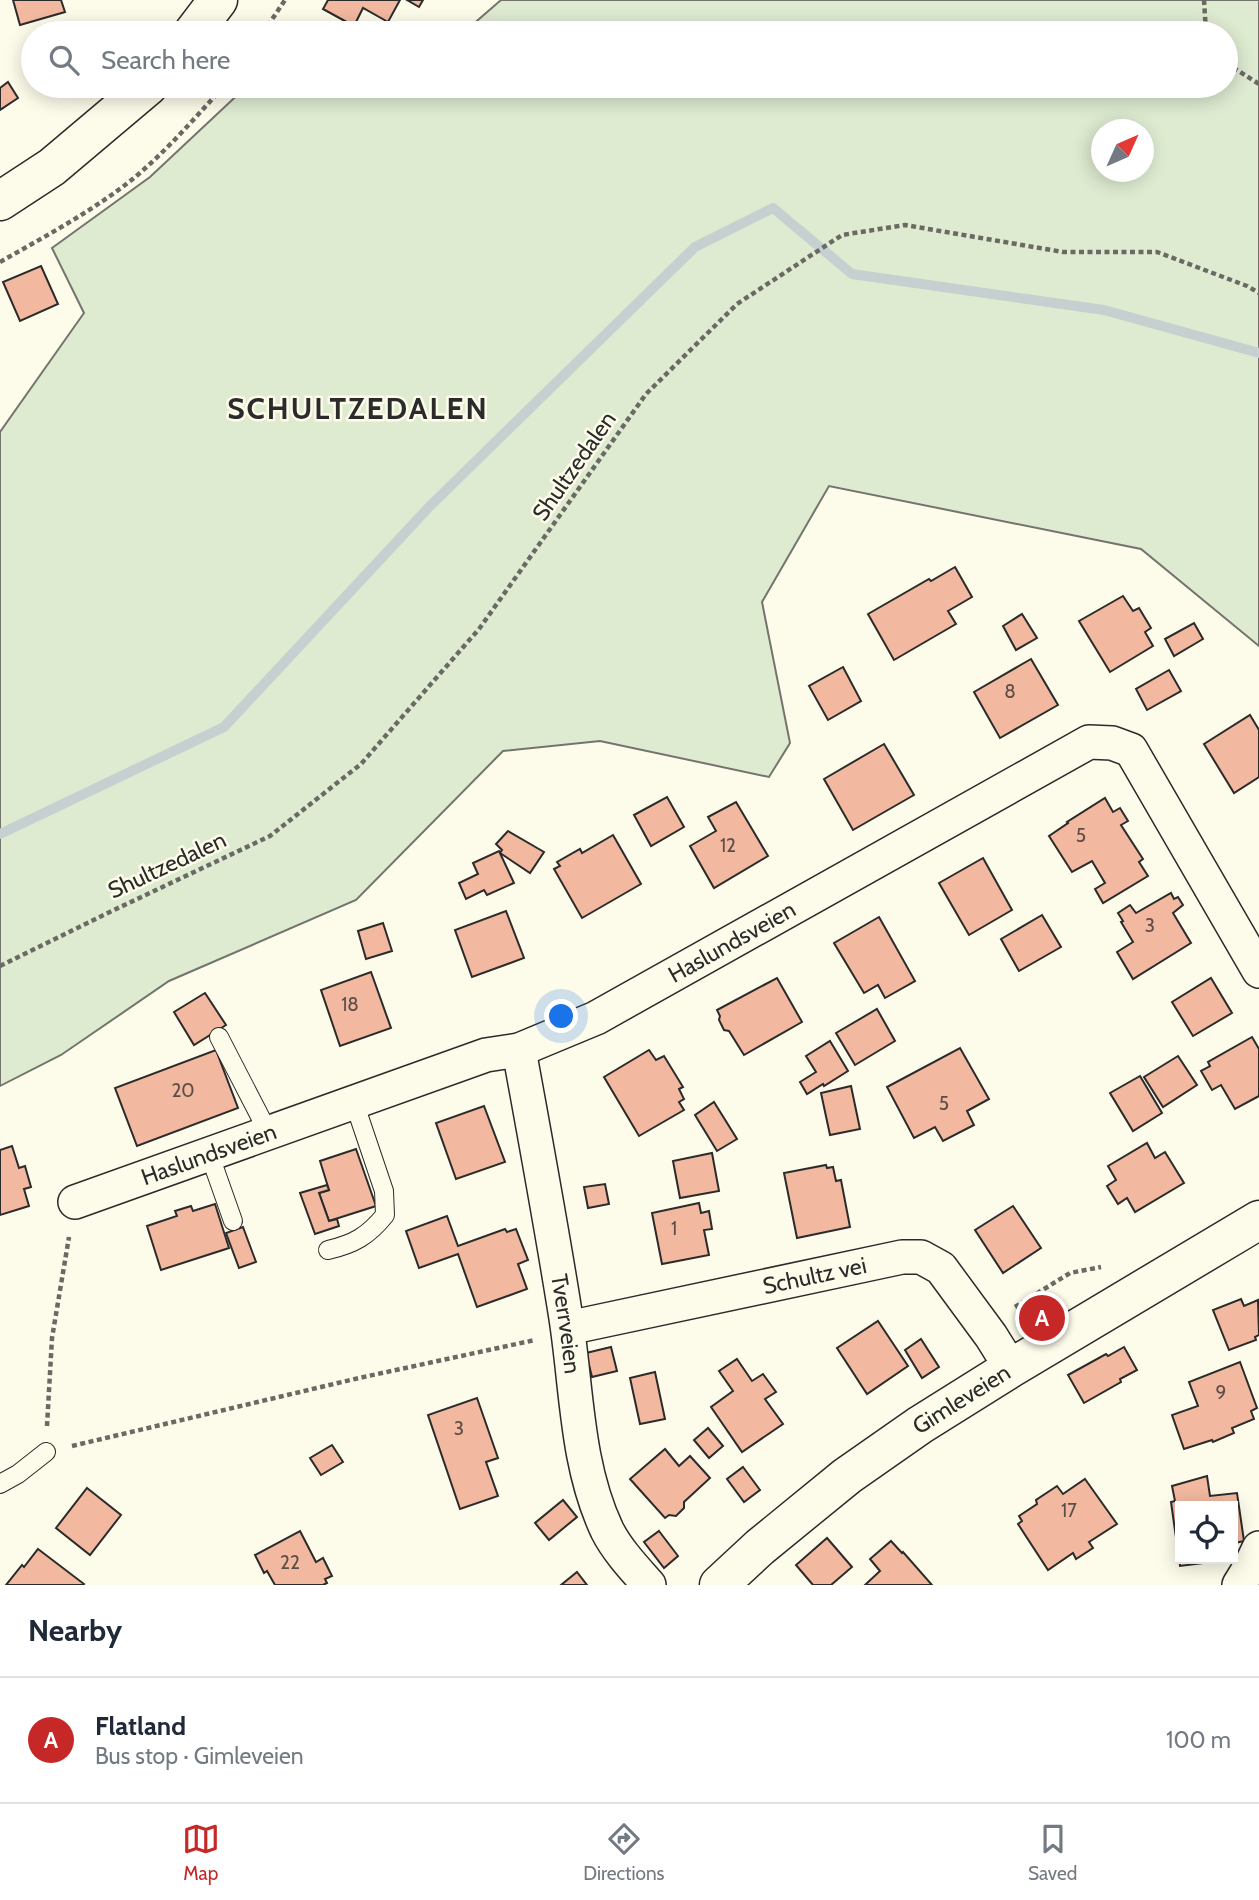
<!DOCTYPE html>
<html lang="en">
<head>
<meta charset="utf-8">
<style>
	:root { --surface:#fff; --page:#f6f6f7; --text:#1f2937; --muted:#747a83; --line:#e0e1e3; --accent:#c62828 }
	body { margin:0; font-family:Cabin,sans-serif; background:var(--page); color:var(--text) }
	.controls { position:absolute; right:21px; bottom:21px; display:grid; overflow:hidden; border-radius:0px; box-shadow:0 4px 18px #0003 }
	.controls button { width:63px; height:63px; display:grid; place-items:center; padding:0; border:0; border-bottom:2px solid var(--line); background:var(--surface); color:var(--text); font:35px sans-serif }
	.compass { position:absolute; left:1091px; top:119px; width:63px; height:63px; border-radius:50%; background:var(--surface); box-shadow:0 4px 18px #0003; rotate:45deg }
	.you { position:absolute; left:562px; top:1017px; width:24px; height:24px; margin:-18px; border:5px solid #fff; border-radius:50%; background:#1a73e8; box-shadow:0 0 0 10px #1a73e833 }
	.badge { display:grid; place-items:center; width:46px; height:46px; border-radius:50%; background:var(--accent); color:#fff; font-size:23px; font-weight:700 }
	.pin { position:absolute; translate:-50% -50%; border:4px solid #fff; box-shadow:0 2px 7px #0006 }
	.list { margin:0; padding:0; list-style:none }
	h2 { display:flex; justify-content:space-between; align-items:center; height:91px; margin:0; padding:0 28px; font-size:30px }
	h2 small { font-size:23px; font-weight:400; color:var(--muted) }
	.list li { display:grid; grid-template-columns:46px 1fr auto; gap:21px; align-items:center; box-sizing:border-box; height:126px; padding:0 28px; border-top:2px solid var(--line) }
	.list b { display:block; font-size:26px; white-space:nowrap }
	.list p { margin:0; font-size:23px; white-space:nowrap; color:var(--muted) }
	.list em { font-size:23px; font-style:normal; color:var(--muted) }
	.icon { flex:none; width:38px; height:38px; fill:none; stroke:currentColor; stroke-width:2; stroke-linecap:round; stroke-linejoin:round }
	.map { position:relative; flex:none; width:1259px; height:1585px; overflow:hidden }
	.search { position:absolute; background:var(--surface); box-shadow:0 4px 18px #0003; left:21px; right:21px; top:21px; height:77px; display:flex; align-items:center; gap:18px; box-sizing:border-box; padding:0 24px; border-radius:38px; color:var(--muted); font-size:26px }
	.sheet { height:217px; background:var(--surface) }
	nav { display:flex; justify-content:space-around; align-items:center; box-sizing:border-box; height:98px; border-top:2px solid var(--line); background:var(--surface); font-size:19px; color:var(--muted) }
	nav a { display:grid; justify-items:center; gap:4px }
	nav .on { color:var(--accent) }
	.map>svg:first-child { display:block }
	.green { fill:#deebd1; stroke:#74746e; stroke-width:2; fill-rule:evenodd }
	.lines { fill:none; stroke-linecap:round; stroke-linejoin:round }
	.stream { stroke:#c7d0d0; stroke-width:10 }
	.building { fill:#f2b8a0; stroke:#2b2b2b; stroke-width:2; fill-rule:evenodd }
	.service-casing { stroke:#2b2b2b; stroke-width:20 }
	.minor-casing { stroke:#2b2b2b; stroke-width:36 }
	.tertiary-casing { stroke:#2b2b2b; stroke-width:41 }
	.primary-casing { stroke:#2b2b2b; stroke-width:41 }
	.path { stroke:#6a6964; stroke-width:4.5; stroke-dasharray:5 3.5; stroke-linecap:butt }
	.service { stroke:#fdfbea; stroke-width:18 }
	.minor { stroke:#fdfbea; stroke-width:33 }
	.tertiary { stroke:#fdfbea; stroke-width:38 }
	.primary { stroke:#fdfbea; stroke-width:38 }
	.labels { text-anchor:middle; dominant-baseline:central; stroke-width:5; stroke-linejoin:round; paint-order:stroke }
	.number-label { font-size:19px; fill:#5d4e48 }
	.street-label { font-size:23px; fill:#2b2b2b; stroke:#fdfbea }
	.district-label { font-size:30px; font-weight:bold; letter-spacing:2px; fill:#2b2b2b; stroke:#fdfbea }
</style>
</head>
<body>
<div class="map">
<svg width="1259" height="1585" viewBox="0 0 1259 1585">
	<rect width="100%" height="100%" fill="#fdfbea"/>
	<path class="green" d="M501 0H1259V646L1141 549 829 486 762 602 790 743 769 777 600 741 503 751 356 900 169 981 61 1055 0 1086V432L84 313 52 248 150 177 247 86H1226V33H463ZM1102 130H1144V172H1102Z"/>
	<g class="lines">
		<path class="stream" d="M0 834 224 727 429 507 695 247 773 208 852 274 1104 310 1259 353"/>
	</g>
	<g class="building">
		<path d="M13 0H61L65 12 20 25Z"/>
		<path d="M328 0H400L388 22 363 8 354 26 323 9Z"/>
		<path d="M407 0H423L419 7Z"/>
		<path d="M8 82 18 98 0 110V88Z"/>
		<path d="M41 266 58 304 20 321 3 282Z"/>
		<path d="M955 567 972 597 948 611 956 624 894 660 868 614 929 579 931 581Z"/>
		<path d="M1123 596 1133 611 1139 608 1151 628 1145 632 1153 646 1110 672 1079 621Z"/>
		<path d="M1022 614 1037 638 1016 650 1003 626Z"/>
		<path d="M1194 623 1203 639 1174 656 1165 639Z"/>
		<path d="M1031 659 1058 705 1000 738 974 692Z"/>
		<path d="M843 667 861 701 828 720 809 686Z"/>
		<path d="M1169 670 1181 691 1147 710 1136 689Z"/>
		<path d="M1250 715 1259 730V777L1234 793 1204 744Z"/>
		<path d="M884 744 914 795 853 830 824 779Z"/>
		<path d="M667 797 684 827 651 846 634 815Z"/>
		<path d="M1105 798 1113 812 1120 808 1128 821 1121 825 1143 859 1139 862 1148 876 1103 903 1095 889 1105 883 1092 861 1072 872 1049 836 1068 823 1067 822Z"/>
		<path d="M736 802 768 856 714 888 690 846 716 831 708 817Z"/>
		<path d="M508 831 544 852 530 873 500 853 502 850 496 844Z"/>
		<path d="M613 835 641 884 582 918 554 869 560 866 557 862 580 849 582 853Z"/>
		<path d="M499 851 514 883 487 895 484 890 466 899 459 883 478 874 473 863Z"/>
		<path d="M983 858 1012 910 969 935 939 883Z"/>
		<path d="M1171 893 1174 899 1178 897 1183 905 1173 913 1191 943 1133 979 1117 952 1133 942 1121 922 1123 921 1118 913 1130 905 1136 913Z"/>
		<path d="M506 911 524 958 472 977 455 930Z"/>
		<path d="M1042 915 1061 947 1019 971 1001 939Z"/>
		<path d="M879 917 915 981 885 998 878 985 864 993 834 943Z"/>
		<path d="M383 923 392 951 366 959 358 931Z"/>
		<path d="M371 972 391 1028 340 1046 321 990Z"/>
		<path d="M777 978 802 1022 744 1055 729 1031 724 1030 719 1020 720 1016 717 1010Z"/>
		<path d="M1211 978 1232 1013 1193 1036 1172 1002Z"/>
		<path d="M205 993 226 1025 194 1045 174 1012Z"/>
		<path d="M877 1009 895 1041 855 1065 836 1033Z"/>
		<path d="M1252 1037 1259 1049V1096L1235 1109 1221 1085 1212 1090 1201 1071 1210 1066 1208 1062Z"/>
		<path d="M830 1041 848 1071 824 1086 823 1084 807 1094 800 1082 816 1072 806 1056Z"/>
		<path d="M960 1048 989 1099 967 1111 974 1125 943 1141 935 1127 914 1138 887 1087Z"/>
		<path d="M216 1050 238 1108 137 1146 115 1088Z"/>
		<path d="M649 1050 656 1060 664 1056 683 1087 679 1089 684 1099 679 1102 684 1110 639 1136 604 1077Z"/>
		<path d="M1178 1056 1197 1085 1163 1107 1144 1077Z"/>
		<path d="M1140 1076 1162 1113 1133 1131 1110 1093Z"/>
		<path d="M851 1086 860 1129 830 1135 821 1093Z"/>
		<path d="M714 1102 737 1139 717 1151 695 1115Z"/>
		<path d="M484 1106 505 1162 456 1179 436 1123Z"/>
		<path d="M1147 1143 1155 1158 1165 1152 1184 1183 1135 1212 1127 1198 1118 1204 1107 1186 1116 1180 1108 1166Z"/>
		<path d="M12 1146 19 1168 25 1166 31 1187 24 1189 29 1206 0 1215V1150Z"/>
		<path d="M356 1149 376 1206 329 1221 319 1193 329 1190 320 1161Z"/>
		<path d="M712 1153 719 1191 680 1198 673 1161Z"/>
		<path d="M826 1165 827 1168 833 1167 836 1181 841 1180 850 1227 797 1238 784 1173Z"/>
		<path d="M605 1184 609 1204 588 1208 584 1187Z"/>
		<path d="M327 1185 329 1190 319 1193 329 1221 337 1219 339 1226 315 1234 300 1193Z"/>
		<path d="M699 1203 701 1213 709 1211 712 1229 704 1230 709 1255 662 1264 652 1213Z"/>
		<path d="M215 1204 229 1248 161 1270 147 1226 177 1216 175 1211 191 1206 193 1211Z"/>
		<path d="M1013 1206 1041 1248 1003 1273 975 1230Z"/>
		<path d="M447 1216 458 1246 505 1229 507 1232 516 1229 528 1260 518 1264 527 1289 477 1307 458 1254 419 1268 406 1231Z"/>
		<path d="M243 1227 256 1262 239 1268 226 1233Z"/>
		<path d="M1241 1299 1244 1306 1258 1300 1259 1335 1255 1337 1256 1340 1229 1350 1213 1310Z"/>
		<path d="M878 1321 908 1366 867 1394 837 1348Z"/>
		<path d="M921 1339 939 1367 922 1378 905 1350Z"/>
		<path d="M611 1347 617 1371 592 1377 586 1353Z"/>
		<path d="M1124 1347 1137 1370 1120 1379 1121 1382 1084 1403 1068 1375 1106 1354 1108 1356Z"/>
		<path d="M737 1359 752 1381 763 1374 776 1392 765 1399 783 1424 742 1452 711 1407 733 1391 719 1371Z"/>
		<path d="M1240 1362 1257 1408 1251 1411 1254 1419 1232 1428 1234 1433 1213 1442 1212 1440 1184 1449 1172 1415 1198 1406 1189 1382Z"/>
		<path d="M655 1372 665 1419 640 1424 630 1378Z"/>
		<path d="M477 1398 498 1458 486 1462 498 1496 460 1509 428 1415Z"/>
		<path d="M708 1428 723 1446 709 1458 694 1440Z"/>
		<path d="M332 1445 343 1462 321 1475 310 1458Z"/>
		<path d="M665 1449 679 1466 690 1456 710 1478 684 1502V1508L676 1516 669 1515 665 1518 630 1479Z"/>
		<path d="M743 1467 760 1490 744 1502 727 1479Z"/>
		<path d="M1207 1476 1210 1496 1237 1493 1244 1541 1235 1543 1237 1559 1180 1566 1171 1502 1175 1501 1172 1486ZM1180 1506H1233V1559H1180Z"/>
		<path d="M1085 1479 1117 1524 1089 1542 1093 1548 1076 1559 1073 1553 1048 1570 1018 1524 1022 1521 1019 1516 1037 1504 1036 1500 1057 1486 1063 1494Z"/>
		<path d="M87 1488 121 1515 90 1555 56 1528Z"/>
		<path d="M563 1500 577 1517 549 1540 535 1523Z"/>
		<path d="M300 1531 316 1562 323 1558 332 1576 325 1579 327 1583 323 1585H275L267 1571 264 1573 255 1555Z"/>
		<path d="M659 1531 678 1556 664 1568 644 1542Z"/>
		<path d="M827 1538 852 1567 831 1585H813L796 1565Z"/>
		<path d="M891 1541 902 1553 903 1552 932 1585H865L880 1571 870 1559Z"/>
		<path d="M38 1549 84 1584 83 1585H6L22 1565 24 1567Z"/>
		<path d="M577 1572 587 1585H561Z"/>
	</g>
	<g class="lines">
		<g class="service-casing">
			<g id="service">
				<path d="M219 1037 268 1132"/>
				<path d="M209 1153 233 1221"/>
				<path d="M328 1250C354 1244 368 1236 385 1215L384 1191 354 1102"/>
				<path d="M0 1484 18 1474 46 1452"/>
			</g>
		</g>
		<g class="minor-casing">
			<g id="minor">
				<path id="s1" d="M519 1050C535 1137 551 1224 565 1312 577 1384 575 1462 607 1530 617 1550 634 1568 649 1585"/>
				<path id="s2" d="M75 1202 486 1055 519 1050 596 1018 1089 742 1112 743 1131 750 1259 971"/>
				<path id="s3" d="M568 1328 902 1257H921L941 1268 991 1336 1011 1368"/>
				<path d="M1239 1585 1250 1567 1259 1548"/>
			</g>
		</g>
		<g class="tertiary-casing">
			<g id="tertiary">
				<path id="s4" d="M719 1585 760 1547 847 1476 920 1425 1011 1368 1259 1220"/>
			</g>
		</g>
		<g class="primary-casing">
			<g id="primary">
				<path d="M193 33 218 0"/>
				<path d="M0 201 52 167 148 86"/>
			</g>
		</g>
		<g class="path">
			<path d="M1204 0 1206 33"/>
			<path d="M263 33 285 0"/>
			<path d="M1226 63 1259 84"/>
			<path d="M0 262C44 237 89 213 129 182 164 154 194 119 224 86"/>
			<path d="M0 966 114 910 270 836 361 764 479 629 646 394 737 304 842 235 905 225 1063 252H1157L1247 286 1259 293"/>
			<path d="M1015 1307 1070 1273 1101 1267"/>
			<path d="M47 1426 52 1338 69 1237"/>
			<path d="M72 1446 359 1378 535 1340"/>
		</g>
		<use href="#service" class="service"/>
		<use href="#minor" class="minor"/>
		<use href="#tertiary" class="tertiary"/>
		<use href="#primary" class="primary"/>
	</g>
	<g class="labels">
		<g class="number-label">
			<text x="1010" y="691">8</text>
			<text x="1081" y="835">5</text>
			<text x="728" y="845">12</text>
			<text x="1150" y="925">3</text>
			<text x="350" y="1004">18</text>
			<text x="183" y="1090">20</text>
			<text x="944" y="1103">5</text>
			<text x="674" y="1228">1</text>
			<text x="1221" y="1392">9</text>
			<text x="459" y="1428">3</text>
			<text x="1069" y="1510">17</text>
			<text x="290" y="1562">22</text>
		</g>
		<g class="street-label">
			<text transform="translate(574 466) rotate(-55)">Shultzedalen</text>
			<text transform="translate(167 865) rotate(-25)">Shultzedalen</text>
			<text stroke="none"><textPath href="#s2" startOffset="709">Haslundsveien</textPath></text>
			<text stroke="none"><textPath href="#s2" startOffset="142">Haslundsveien</textPath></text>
			<text stroke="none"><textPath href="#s3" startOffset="252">Schultz vei</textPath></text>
			<text stroke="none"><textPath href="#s1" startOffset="278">Tverrveien</textPath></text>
			<text stroke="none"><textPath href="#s4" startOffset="306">Gimleveien</textPath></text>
		</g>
		<g class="district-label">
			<text x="358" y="408">SCHULTZEDALEN</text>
		</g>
	</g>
</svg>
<div class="controls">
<button><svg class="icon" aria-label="locate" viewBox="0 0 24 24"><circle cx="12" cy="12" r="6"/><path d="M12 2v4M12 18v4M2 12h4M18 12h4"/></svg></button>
</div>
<svg class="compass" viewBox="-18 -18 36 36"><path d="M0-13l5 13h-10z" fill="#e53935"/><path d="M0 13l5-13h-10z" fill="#747a83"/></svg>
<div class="you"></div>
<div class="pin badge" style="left:1042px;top:1318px">A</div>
<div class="search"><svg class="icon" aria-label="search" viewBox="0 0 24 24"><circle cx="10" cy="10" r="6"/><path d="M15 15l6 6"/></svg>Search here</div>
</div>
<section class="sheet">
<h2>Nearby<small></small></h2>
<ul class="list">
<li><span class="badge">A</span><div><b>Flatland</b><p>Bus stop · Gimleveien</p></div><em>100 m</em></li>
</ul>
</section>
<nav>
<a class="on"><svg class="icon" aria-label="map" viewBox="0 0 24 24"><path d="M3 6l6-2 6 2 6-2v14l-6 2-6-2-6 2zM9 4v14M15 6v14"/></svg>Map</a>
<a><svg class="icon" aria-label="directions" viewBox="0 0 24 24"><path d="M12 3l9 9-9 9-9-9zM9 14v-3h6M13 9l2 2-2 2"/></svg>Directions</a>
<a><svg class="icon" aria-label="saved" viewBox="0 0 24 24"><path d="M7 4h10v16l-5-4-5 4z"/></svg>Saved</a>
</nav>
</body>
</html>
